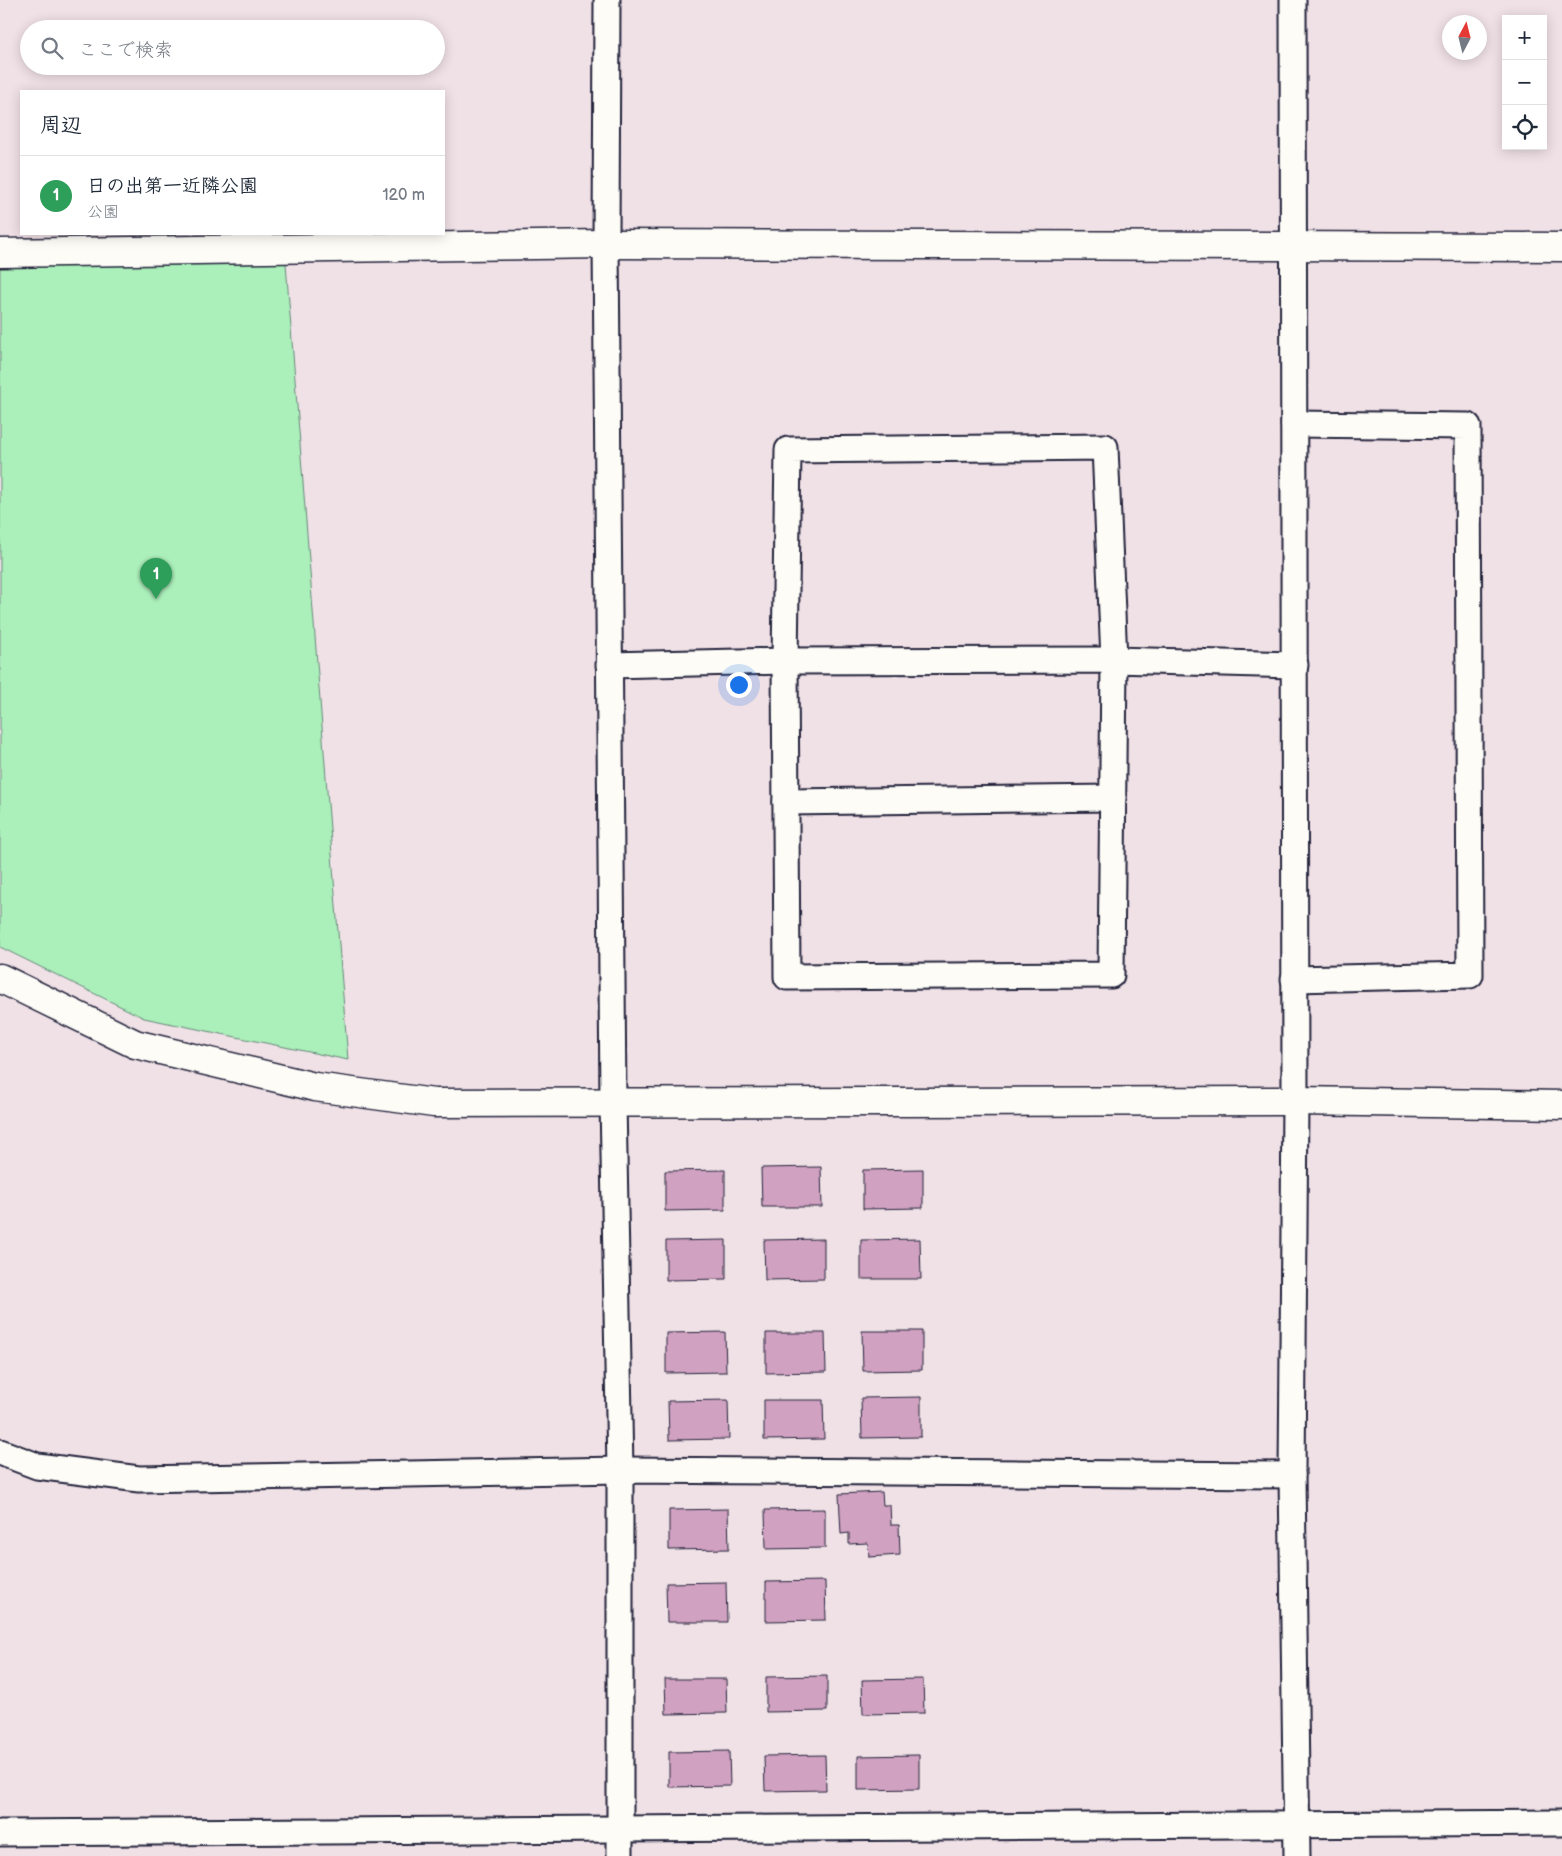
<!DOCTYPE html>
<html lang="ja">
<head>
<meta charset="utf-8">
<style>
	:root { --surface:#fff; --page:#f2f2f3; --text:#1f2937; --muted:#747a83; --line:#e0e1e3; --accent:#0b8043 }
	body { margin:0; font-family:"Balsamiq Sans","Klee One",sans-serif; background:var(--page); color:var(--text) }
	.controls { position:absolute; right:15px; top:15px; display:grid; overflow:hidden; border-radius:0px; box-shadow:0 2px 12px #0003 }
	.controls button { width:45px; height:45px; display:grid; place-items:center; padding:0; border:0; border-bottom:1px solid var(--line); background:var(--surface); color:var(--text); font:25px sans-serif }
	.compass { position:absolute; left:1442px; top:15px; width:45px; height:45px; border-radius:50%; background:var(--surface); box-shadow:0 2px 12px #0003; rotate:7deg }
	.you { position:absolute; left:738px; top:684px; width:18px; height:18px; margin:-12px; border:4px solid #fff; border-radius:50%; background:#1a73e8; box-shadow:0 0 0 8px #1a73e833 }
	.badge { display:grid; place-items:center; width:32px; height:32px; border-radius:50%; background:var(--accent); color:#fff; font-size:16px; font-weight:700 }
	.pin { position:absolute; translate:-50% -41px; filter:drop-shadow(0 1px 2px #0008) }
	.pin::after { content:''; position:absolute; top:26px; width:18px; height:15px; background:inherit; clip-path:polygon(0 0,100% 0,50% 100%) }
	.list { margin:0; padding:0; list-style:none }
	h2 { display:flex; justify-content:space-between; align-items:center; height:65px; margin:0; padding:0 20px; font-size:21px }
	h2 small { font-size:16px; font-weight:400; color:var(--muted) }
	.list li { display:grid; grid-template-columns:32px 1fr auto; gap:15px; align-items:center; box-sizing:border-box; height:80px; padding:0 20px; border-top:1px solid var(--line) }
	.list b { display:block; font-size:19px; white-space:nowrap }
	.list p { margin:0; font-size:16px; white-space:nowrap; color:var(--muted) }
	.list em { font-size:16px; font-style:normal; color:var(--muted) }
	.icon { flex:none; width:28px; height:28px; fill:none; stroke:currentColor; stroke-width:2; stroke-linecap:round; stroke-linejoin:round }
	.map { position:relative; flex:none; width:1562px; height:1856px; overflow:hidden }
	.search { position:absolute; background:var(--surface); box-shadow:0 2px 12px #0003; left:20px; top:20px; width:425px; height:55px; display:flex; align-items:center; gap:12px; box-sizing:border-box; padding:0 18px; border-radius:28px; color:var(--muted); font-size:19px }
	.panel { position:absolute; background:var(--surface); box-shadow:0 2px 12px #0003; left:20px; top:90px; width:425px; height:145px; border-radius:0px }
	.map>svg:first-child { display:block }
	.green { fill:#abefba; stroke:#66887a }
	.building { fill:#d0a1c0; stroke:#22223b }
	.lines { fill:none; stroke-linecap:round; stroke-linejoin:round }
	.minor-casing { stroke:#22223b; stroke-width:29 }
	.tertiary-casing { stroke:#22223b; stroke-width:31 }
	.minor { stroke:#fdfcf7; stroke-width:25 }
	.tertiary { stroke:#fdfcf7; stroke-width:28 }
</style>
</head>
<body>
<div class="map">
<svg width="1562" height="1856" viewBox="0 0 1562 1856">
	<rect width="100%" height="100%" fill="#f0e1e6"/>
	<filter id="ink" filterUnits="userSpaceOnUse"><feTurbulence type="fractalNoise" baseFrequency=".02" numOctaves="2"/><feDisplacementMap in="SourceGraphic" scale="10" xChannelSelector="R" yChannelSelector="G"/><feConvolveMatrix kernelMatrix="1 2 1 2 8 2 1 2 1" color-interpolation-filters="sRGB"/></filter>
	<g filter="url(#ink)">
		<path class="green" d="M0 251H285L348 1060 144 1018 0 947Z"/>
		<g class="building">
			<path d="M821 1167 822 1207H762L761 1168Z"/>
			<path d="M923 1169V1208L863 1209V1170Z"/>
			<path d="M725 1170V1210L665 1211V1171Z"/>
			<path d="M824 1239V1279L765 1280 764 1240Z"/>
			<path d="M920 1239 921 1279H861V1240Z"/>
			<path d="M726 1240V1279L666 1280V1241Z"/>
			<path d="M862 1331H922V1370L863 1371Z"/>
			<path d="M725 1332 726 1372 666 1373V1333Z"/>
			<path d="M766 1333H825L826 1372 766 1373Z"/>
			<path d="M921 1397V1437L862 1438 861 1398Z"/>
			<path d="M728 1400 729 1439 669 1440 668 1401Z"/>
			<path d="M764 1400H823L824 1439 764 1440Z"/>
			<path d="M882 1492 883 1505H890L891 1525H899L900 1555 869 1557 868 1543 849 1544V1533L841 1534 839 1494Z"/>
			<path d="M728 1509 729 1549 669 1550V1510Z"/>
			<path d="M825 1509V1548L766 1549 765 1510Z"/>
			<path d="M825 1581 826 1620 766 1621V1582Z"/>
			<path d="M726 1582 727 1622H667L666 1583Z"/>
			<path d="M827 1676V1711L766 1712V1677Z"/>
			<path d="M665 1679H726L727 1713 666 1714Z"/>
			<path d="M923 1679 924 1713 863 1714 862 1680Z"/>
			<path d="M729 1751 730 1786 669 1787V1752Z"/>
			<path d="M825 1755 826 1790 765 1791 764 1756Z"/>
			<path d="M919 1755V1789L858 1790V1756Z"/>
		</g>
		<g class="lines">
			<g class="minor-casing">
				<g id="minor">
					<path d="M607 0 606 244 613 1102 620 1470V1856"/>
					<path d="M1293 0 1295 1101 1292 1475 1297 1856"/>
					<path d="M1294 424 1468 426 1470 975 1294 979"/>
					<path d="M1105 447 1114 660 1111 975 787 977 785 661 788 450Z"/>
					<path d="M609 665 785 661 1114 660 1295 665"/>
					<path d="M786 802 1113 798"/>
					<path d="M0 1452 37 1466 139 1479 620 1470 1292 1475"/>
					<path d="M0 1833 1562 1823"/>
				</g>
			</g>
			<g class="tertiary-casing">
				<g id="tertiary">
					<path d="M0 253 606 244 1562 247"/>
					<path d="M0 978 135 1044 315 1087 434 1103 1295 1101 1562 1105"/>
				</g>
			</g>
			<use href="#minor" class="minor"/>
			<use href="#tertiary" class="tertiary"/>
		</g>
	</g>
</svg>
<div class="controls">
<button>+</button>
<button>−</button>
<button><svg class="icon" aria-label="locate" viewBox="0 0 24 24"><circle cx="12" cy="12" r="6"/><path d="M12 2v4M12 18v4M2 12h4M18 12h4"/></svg></button>
</div>
<svg class="compass" viewBox="-18 -18 36 36"><path d="M0-13l5 13h-10z" fill="#e53935"/><path d="M0 13l5-13h-10z" fill="#747a83"/></svg>
<div class="you"></div>
<div class="pin badge" style="left:156px;top:599px;background:#2e9e5b">1</div>
<div class="search"><svg class="icon" aria-label="search" viewBox="0 0 24 24"><circle cx="10" cy="10" r="6"/><path d="M15 15l6 6"/></svg>ここで検索</div>
<section class="panel">
<h2>周辺<small></small></h2>
<ul class="list">
<li><span class="badge" style="background:#2e9e5b">1</span><div><b>日の出第一近隣公園</b><p>公園</p></div><em>120 m</em></li>
</ul>
</section>
</div>
</body>
</html>
